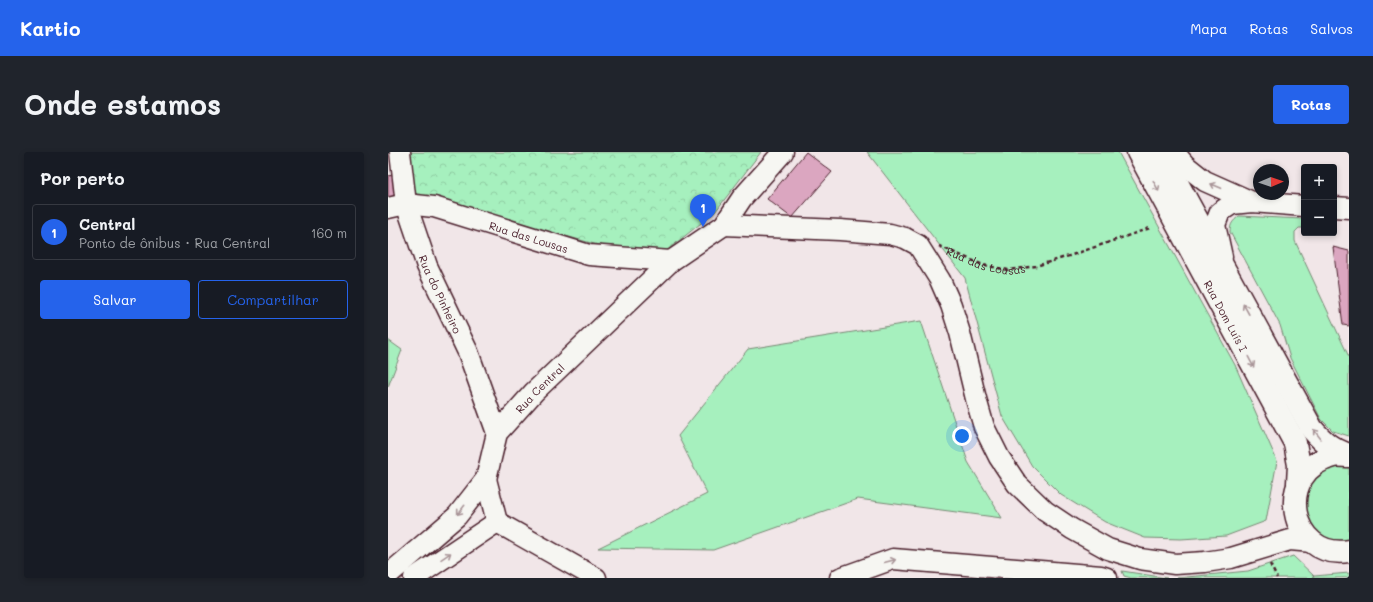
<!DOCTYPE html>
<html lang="pt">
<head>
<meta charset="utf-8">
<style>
	:root { --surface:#171b24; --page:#20242c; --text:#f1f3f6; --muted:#9ea1a6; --line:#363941; --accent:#2563eb }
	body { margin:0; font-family:Mali,sans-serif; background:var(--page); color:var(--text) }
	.controls { position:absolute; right:12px; top:12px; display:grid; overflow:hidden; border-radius:4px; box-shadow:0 2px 6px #0003 }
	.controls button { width:36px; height:36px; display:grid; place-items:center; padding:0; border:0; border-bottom:1px solid var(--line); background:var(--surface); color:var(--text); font:20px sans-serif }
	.compass { position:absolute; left:865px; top:12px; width:36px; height:36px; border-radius:50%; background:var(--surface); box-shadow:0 2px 6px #0003; rotate:88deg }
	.you { position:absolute; left:574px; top:284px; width:14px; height:14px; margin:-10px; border:3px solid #fff; border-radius:50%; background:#1a73e8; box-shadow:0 0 0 6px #1a73e833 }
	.badge { display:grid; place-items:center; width:26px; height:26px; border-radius:50%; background:var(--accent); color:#fff; font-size:13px; font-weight:700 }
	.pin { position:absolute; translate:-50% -33px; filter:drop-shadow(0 1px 2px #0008) }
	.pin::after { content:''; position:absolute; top:21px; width:14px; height:12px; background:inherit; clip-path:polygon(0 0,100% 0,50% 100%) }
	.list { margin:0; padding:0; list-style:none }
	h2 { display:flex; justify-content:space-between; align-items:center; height:52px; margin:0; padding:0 16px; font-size:17px }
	h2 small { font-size:13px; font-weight:400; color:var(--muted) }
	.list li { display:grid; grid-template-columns:26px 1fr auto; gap:12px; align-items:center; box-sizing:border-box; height:56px; margin:0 8px 8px; padding:0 8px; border:1px solid var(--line); border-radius:4px }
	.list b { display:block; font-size:15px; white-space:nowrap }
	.list p { margin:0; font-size:13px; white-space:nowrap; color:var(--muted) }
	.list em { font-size:13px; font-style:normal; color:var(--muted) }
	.actions { display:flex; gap:8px; padding:12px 16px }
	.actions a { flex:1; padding:9px 0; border:1px solid var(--accent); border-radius:4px; text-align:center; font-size:14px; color:var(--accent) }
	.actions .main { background:var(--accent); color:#fff }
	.map { position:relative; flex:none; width:961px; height:426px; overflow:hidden; border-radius:4px }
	header { display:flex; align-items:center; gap:24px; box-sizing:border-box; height:56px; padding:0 20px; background:var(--accent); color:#fff }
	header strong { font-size:19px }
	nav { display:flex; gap:22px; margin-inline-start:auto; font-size:14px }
	.intro { display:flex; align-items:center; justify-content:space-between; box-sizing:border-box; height:96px; padding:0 24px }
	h1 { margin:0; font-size:28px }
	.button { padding:10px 18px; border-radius:4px; background:var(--accent); color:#fff; font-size:14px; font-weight:700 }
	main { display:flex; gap:24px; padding:0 24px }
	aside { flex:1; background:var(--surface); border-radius:4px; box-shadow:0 2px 6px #0003 }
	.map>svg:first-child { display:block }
	.grass { fill:#a6f0be; stroke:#788874 }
	.forest { fill:url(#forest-crowns); stroke:#788874 }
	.building { fill:#dba6c0; stroke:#4a1f2b }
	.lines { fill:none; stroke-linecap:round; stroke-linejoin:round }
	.minor-casing { stroke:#4a1f2b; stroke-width:23 }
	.major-casing { stroke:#4a1f2b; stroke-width:25 }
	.path { stroke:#4a1f2b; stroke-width:2.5; stroke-dasharray:4 3; stroke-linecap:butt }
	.minor { stroke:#f6f6f2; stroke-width:20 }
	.major { stroke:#f6f6f2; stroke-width:22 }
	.oneway { stroke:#a99598 }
	.labels { text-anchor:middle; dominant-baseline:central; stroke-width:3.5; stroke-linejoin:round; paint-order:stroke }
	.street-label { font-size:11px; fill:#4a1f2b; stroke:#f6f6f2 }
</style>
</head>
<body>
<header>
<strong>Kartio</strong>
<nav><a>Mapa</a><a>Rotas</a><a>Salvos</a></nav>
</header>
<div class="intro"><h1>Onde estamos</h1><a class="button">Rotas</a></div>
<main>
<aside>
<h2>Por perto<small></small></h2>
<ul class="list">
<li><span class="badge">1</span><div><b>Central</b><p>Ponto de ônibus · Rua Central</p></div><em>160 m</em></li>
</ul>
<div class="actions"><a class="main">Salvar</a><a>Compartilhar</a></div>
</aside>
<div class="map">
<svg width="961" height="426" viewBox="0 0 961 426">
	<defs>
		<pattern id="forest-crowns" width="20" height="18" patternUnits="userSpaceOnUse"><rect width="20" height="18" fill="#a6f0be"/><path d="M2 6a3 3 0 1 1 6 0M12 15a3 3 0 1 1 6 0" fill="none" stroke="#90cda3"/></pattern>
	</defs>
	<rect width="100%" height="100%" fill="#f1e6e8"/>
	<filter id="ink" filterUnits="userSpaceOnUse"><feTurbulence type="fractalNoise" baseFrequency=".025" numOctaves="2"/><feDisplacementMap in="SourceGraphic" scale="8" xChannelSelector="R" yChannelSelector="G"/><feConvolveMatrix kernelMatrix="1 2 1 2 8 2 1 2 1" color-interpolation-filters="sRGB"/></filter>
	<g filter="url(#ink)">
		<g class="grass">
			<path d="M479 0H730L847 213 889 309 878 369 838 384 793 387 757 386 717 370 673 343 644 314 614 264 577 126Z"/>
			<path d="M851 64 915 67V76H911L907 80V89L961 205V284L945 279 933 267 902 206 892 173 842 80C842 72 845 69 851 64Z"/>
			<path d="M533 169 580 310 614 366 470 347 325 398 210 396 319 342 290 284 360 197Z"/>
			<path d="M0 188 14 198 0 235Z"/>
			<path d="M961 311V392H944L922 378 915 340 930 318Z"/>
			<path d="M905 404 926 424 924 426H789L860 419Z"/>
			<path d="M734 419 779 426H743L736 424Z"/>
		</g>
		<g class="forest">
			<path d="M20 0H373L327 60 278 99 210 93 24 41Z"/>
			<path d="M961 421V426H924L926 424Z"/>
		</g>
		<g class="building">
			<path d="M418 0 444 20 404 66 379 47Z"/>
			<path d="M12 22 16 44 0 46V24Z"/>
			<path d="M945 95 961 99V174L955 173Z"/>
		</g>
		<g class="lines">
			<g class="minor-casing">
				<g id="minor">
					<path id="s2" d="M12 0 18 52 39 114 80 200 109 281"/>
					<path d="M786 0 797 13 817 29 864 50"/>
					<path d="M946 55 961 56"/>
					<path id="s3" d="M0 56 18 52 46 55 201 103 283 109"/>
					<path d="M336 73 452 78 502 82 517 86 530 93 552 128 563 153 572 181 588 247 596 275 611 305 629 332 657 359 684 377 720 397 752 407 787 412 817 410 843 406 902 388 924 390"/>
					<path d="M834 105 827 73 832 60 844 52 864 50 916 54"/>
					<path d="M98 327 109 370"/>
					<path d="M109 370 208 426"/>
					<path id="s4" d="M0 423 69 364 98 327 109 281 146 240 283 109 336 73 354 46 395 0"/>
					<path d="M26 426 109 370"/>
					<path d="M452 426 505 407 713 424 719 426"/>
				</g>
			</g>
			<g class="major-casing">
				<g id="major">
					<path id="s5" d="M750 0 907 291 911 313 910 331"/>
					<path d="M772 0 924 277C936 291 944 297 961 303"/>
					<path d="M961 304C956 304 950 303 946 304 884 318 901 409 961 399"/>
				</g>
			</g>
			<g class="path">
				<path id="s1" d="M551 94 595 113 620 118 648 114 681 104 762 76"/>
				<path d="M882 412 889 426"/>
			</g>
			<use href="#minor" class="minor"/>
			<use href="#major" class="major"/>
		</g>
		<defs><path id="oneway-shaft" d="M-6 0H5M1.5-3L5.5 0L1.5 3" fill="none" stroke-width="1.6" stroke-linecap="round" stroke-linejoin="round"/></defs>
		<g class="oneway">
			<use href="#oneway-shaft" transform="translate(768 34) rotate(62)"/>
			<use href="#oneway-shaft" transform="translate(828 34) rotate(-157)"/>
			<use href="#oneway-shaft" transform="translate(858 157) rotate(-119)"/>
			<use href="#oneway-shaft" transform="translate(863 210) rotate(62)"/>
			<use href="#oneway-shaft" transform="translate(929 282) rotate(-128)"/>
			<use href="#oneway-shaft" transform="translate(73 358) rotate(128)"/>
			<use href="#oneway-shaft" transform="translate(58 404) rotate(-34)"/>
			<use href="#oneway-shaft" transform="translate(502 409) rotate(-14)"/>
		</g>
	</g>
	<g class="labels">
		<g class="street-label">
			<text stroke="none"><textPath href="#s3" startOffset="146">Rua das Lousas</textPath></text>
			<text stroke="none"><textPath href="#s1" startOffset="50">Rua das Lousas</textPath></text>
			<text stroke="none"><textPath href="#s2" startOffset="149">Rua do Pinheiro</textPath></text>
			<text stroke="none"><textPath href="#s5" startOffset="186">Rua Dom Luís I</textPath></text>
			<text stroke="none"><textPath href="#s4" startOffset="247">Rua Central</textPath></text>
		</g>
	</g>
</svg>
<div class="controls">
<button>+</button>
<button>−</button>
</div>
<svg class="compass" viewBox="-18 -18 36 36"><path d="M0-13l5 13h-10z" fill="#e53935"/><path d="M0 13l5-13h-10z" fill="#9ea1a6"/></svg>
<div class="you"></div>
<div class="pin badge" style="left:315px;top:75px">1</div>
</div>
</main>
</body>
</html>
